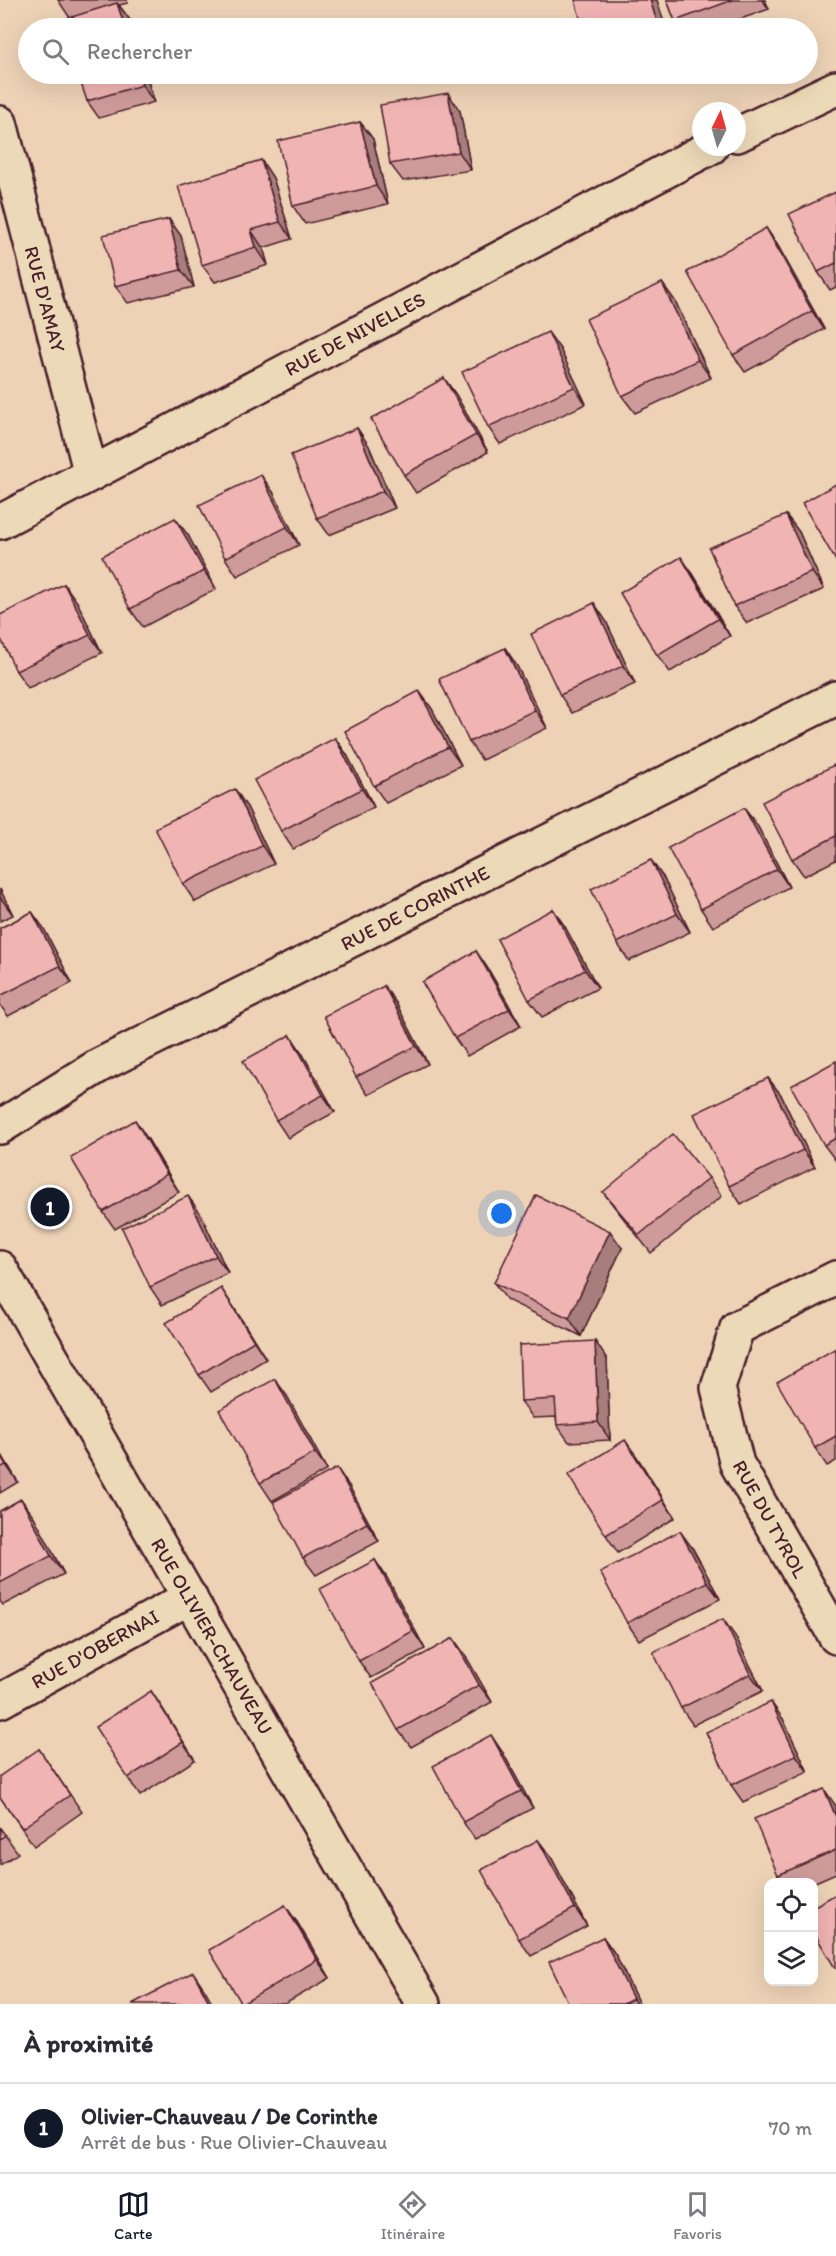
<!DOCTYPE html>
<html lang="fr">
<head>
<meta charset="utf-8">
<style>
	:root { --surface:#fff; --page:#f2f2f3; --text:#2b2b33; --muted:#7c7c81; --line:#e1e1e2; --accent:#111827 }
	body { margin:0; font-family:Itim,sans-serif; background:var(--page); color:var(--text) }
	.controls { position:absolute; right:18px; bottom:18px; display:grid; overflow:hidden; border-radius:12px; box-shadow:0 6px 24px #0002 }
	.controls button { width:54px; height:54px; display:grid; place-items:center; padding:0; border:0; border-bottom:2px solid var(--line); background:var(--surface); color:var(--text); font:30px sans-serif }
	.compass { position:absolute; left:692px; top:102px; width:54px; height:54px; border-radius:50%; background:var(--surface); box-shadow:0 6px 24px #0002; rotate:5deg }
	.you { position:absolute; left:502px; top:1214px; width:21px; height:21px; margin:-15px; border:4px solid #fff; border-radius:50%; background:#1a73e8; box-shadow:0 0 0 9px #1a73e833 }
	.badge { display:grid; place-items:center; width:39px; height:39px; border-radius:50%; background:var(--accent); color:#fff; font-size:20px; font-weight:700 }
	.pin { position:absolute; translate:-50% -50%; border:3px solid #fff; box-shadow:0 2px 6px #0006 }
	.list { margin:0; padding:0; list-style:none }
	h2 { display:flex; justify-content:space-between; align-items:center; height:78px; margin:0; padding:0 24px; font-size:26px }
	h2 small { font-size:20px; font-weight:400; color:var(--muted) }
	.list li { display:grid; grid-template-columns:39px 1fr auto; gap:18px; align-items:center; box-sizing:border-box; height:90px; padding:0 24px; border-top:2px solid var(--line) }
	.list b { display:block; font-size:22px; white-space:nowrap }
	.list p { margin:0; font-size:20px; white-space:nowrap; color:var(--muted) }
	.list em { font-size:20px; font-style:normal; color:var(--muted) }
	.icon { flex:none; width:33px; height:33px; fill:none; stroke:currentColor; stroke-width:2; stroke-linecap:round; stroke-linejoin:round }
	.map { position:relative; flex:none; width:836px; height:2004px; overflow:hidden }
	.search { position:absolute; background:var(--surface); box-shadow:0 6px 24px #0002; left:18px; right:18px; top:18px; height:66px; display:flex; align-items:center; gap:15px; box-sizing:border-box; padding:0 21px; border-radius:33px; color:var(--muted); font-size:22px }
	.sheet { height:168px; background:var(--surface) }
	nav { display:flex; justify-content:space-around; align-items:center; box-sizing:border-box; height:84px; border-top:2px solid var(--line); background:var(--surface); font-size:16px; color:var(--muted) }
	nav a { display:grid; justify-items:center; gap:3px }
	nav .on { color:var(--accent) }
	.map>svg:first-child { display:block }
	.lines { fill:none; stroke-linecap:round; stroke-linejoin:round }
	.street-casing { stroke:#4a1f2b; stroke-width:38 }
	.street { stroke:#ecd9b7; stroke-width:33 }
	.wall { fill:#ce9b9a; stroke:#4a1f2b; stroke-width:1.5 }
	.shaded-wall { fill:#a87e7d; stroke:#4a1f2b; stroke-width:1.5 }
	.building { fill:#f0b4b3; stroke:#4a1f2b; stroke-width:1.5 }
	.labels { text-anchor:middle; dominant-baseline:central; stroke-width:5; stroke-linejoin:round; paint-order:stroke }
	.street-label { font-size:20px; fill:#4a1f2b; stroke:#ecd9b7 }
</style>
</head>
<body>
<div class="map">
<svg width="836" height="2004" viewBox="0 0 836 2004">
	<rect width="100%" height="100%" fill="#edd2b6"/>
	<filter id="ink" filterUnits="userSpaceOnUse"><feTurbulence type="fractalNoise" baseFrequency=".0167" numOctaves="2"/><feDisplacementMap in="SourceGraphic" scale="12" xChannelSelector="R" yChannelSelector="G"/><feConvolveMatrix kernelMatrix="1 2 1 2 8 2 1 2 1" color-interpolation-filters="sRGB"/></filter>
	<g filter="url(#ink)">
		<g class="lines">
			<g class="street-casing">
				<g id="street">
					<path d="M0 123 91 474"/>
					<path d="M737 135 836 88"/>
					<path d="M0 522 711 147"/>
					<path d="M0 1127 100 1065 836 698"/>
					<path d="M0 1268 423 2004"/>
					<path d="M836 1278 737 1328 718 1388 737 1464 836 1637"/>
					<path d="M0 1701 190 1597"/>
				</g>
			</g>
			<use href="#street" class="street"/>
		</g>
		<g class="wall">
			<path d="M58 0H127L128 3 119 5 130 20 70 18Z"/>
			<path d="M667 0H765L769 9 715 28H680L675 21Z"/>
			<path d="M146 74 154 102 99 118 87 101Z"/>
			<path d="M602 74H621L605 78Z"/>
			<path d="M460 111 471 170 403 181 390 164Z"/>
			<path d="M360 122 373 139 388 204 305 224 293 206Z"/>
			<path d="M261 160 273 178 292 239 263 248 268 265 215 282 202 265Z"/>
			<path d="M836 192V287L830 290 818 272Z"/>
			<path d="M169 219 181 236 194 287 128 303 115 286Z"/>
			<path d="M766 228 778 246 824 329 745 372 733 355Z"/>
			<path d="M662 283 675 301 711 378 635 413 622 396Z"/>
			<path d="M560 349 586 404 500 444 488 427Z"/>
			<path d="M444 378 456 395 488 452 416 493 404 475Z"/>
			<path d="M357 428 369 446 395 508 329 535 317 518Z"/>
			<path d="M273 492 299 545 237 576 225 558Z"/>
			<path d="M786 515 799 532 824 589 747 623 734 606Z"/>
			<path d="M188 535 216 589 143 627 130 609Z"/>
			<path d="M693 574 730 636 670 672 657 655Z"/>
			<path d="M64 584 77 602 102 653 28 688 16 671Z"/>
			<path d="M594 603 606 621 635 684 572 713 560 695Z"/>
			<path d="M505 648 517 666 547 728 482 760 469 742Z"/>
			<path d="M419 691 432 709 461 765 386 803 374 786Z"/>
			<path d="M335 738 347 755 374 807 293 849 281 831Z"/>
			<path d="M836 768V860L804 876 792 859Z"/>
			<path d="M247 807 274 864 195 902 183 884Z"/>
			<path d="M757 825 789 887 713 927 701 909Z"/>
			<path d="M663 877 690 932 629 961 617 943Z"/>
			<path d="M0 889 13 915 0 921Z"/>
			<path d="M553 909 565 927 598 988 542 1017 529 1000Z"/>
			<path d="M32 912 44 929 72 983 8 1016 0 1005V928Z"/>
			<path d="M476 951 488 969 521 1026 467 1056 455 1038Z"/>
			<path d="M384 986 396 1003 428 1064 368 1095 356 1077Z"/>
			<path d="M290 1035 302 1053 335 1112 288 1138 276 1120Z"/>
			<path d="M836 1061V1161L824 1145Z"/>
			<path d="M768 1078 781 1095 815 1167 741 1204 729 1186Z"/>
			<path d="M147 1138 179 1192 115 1229 103 1212Z"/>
			<path d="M709 1178 722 1196 651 1253 616 1209 603 1192Z"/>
			<path d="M200 1213 228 1273 162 1305 150 1287Z"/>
			<path d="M622 1248 581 1336 507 1300 494 1283Z"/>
			<path d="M233 1306 266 1359 211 1392 199 1375Z"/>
			<path d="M836 1348V1461L827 1466 815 1448Z"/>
			<path d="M607 1359 610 1440 569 1442 557 1425 556 1417 533 1418 521 1401Z"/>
			<path d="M287 1396 327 1470 272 1501 260 1483Z"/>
			<path d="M0 1452 18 1482 0 1493Z"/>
			<path d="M637 1457 675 1518 618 1553 606 1535Z"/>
			<path d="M349 1486 379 1541 316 1575 303 1558Z"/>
			<path d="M21 1499 34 1517 64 1574 3 1605 0 1601V1511Z"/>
			<path d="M693 1549 720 1599 639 1640 627 1623Z"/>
			<path d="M375 1560 387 1578 425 1649 371 1678 359 1661Z"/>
			<path d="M735 1636 763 1691 693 1725 681 1708Z"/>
			<path d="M453 1638 465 1655 492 1702 411 1747 398 1730Z"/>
			<path d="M151 1691 195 1760 140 1796 128 1778Z"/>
			<path d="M783 1719 808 1772 743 1802 731 1785Z"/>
			<path d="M39 1749 82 1812 34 1846 0 1797Z"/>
			<path d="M503 1753 533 1808 475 1839 463 1822Z"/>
			<path d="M836 1806V1873L813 1883 784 1882 778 1875Z"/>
			<path d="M0 1828 18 1853 0 1865Z"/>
			<path d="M538 1840 551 1857 587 1926 531 1956 519 1939Z"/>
			<path d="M297 1922 330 1978 285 2004H242Z"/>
			<path d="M603 1937 615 1954 639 2004H569Z"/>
		</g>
		<g class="shaded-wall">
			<path d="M650 0H657L666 28H659Z"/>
			<path d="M762 0H765L769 9Z"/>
			<path d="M117 3 130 20 132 28H125Z"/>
			<path d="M139 74H146L154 102 142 85Z"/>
			<path d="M448 93 460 111 471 170 459 152Z"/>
			<path d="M360 122 373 139 388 204 376 186Z"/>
			<path d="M261 160 273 178 292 239 280 222Z"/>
			<path d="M169 219 181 236 194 287 181 270Z"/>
			<path d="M766 228 778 246 824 329 812 311Z"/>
			<path d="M251 230 263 248 268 265 256 247Z"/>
			<path d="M662 283 675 301 711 378 698 360Z"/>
			<path d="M548 332 560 349 586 404 574 387Z"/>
			<path d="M444 378 456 395 488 452 476 435Z"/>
			<path d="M357 428 369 446 395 508 383 491Z"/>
			<path d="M261 475 273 492 299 545 287 527Z"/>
			<path d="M786 515 799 532 824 589 812 572Z"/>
			<path d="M175 518 188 535 216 589 204 571Z"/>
			<path d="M681 557 693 574 730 636 718 619Z"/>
			<path d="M64 584 77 602 102 653 90 635Z"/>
			<path d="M594 603 606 621 635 684 623 666Z"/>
			<path d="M505 648 517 666 547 728 535 710Z"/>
			<path d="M419 691 432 709 461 765 448 747Z"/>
			<path d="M335 738 347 755 374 807 362 789Z"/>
			<path d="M235 789 247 807 274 864 262 846Z"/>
			<path d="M744 808 757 825 789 887 777 869Z"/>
			<path d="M651 860 663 877 690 932 677 914Z"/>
			<path d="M0 889 13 915 0 897Z"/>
			<path d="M553 909 565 927 598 988 585 970Z"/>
			<path d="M32 912 44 929 72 983 60 966Z"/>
			<path d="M476 951 488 969 521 1026 509 1009Z"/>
			<path d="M384 986 396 1003 428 1064 416 1046Z"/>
			<path d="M290 1035 302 1053 335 1112 323 1095Z"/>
			<path d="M768 1078 781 1095 815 1167 803 1150Z"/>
			<path d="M135 1120 147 1138 179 1192 167 1174Z"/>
			<path d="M188 1196 200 1213 228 1273 216 1256Z"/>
			<path d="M610 1231 622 1248 581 1336 569 1318Z"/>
			<path d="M221 1288 233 1306 266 1359 254 1341Z"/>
			<path d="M595 1341 607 1359 610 1440 598 1422Z"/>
			<path d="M275 1379 287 1396 327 1470 315 1453Z"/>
			<path d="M625 1440 637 1457 675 1518 663 1500Z"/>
			<path d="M0 1452 18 1482 6 1465 0 1455Z"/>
			<path d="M337 1468 349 1486 379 1541 367 1523Z"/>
			<path d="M21 1499 34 1517 64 1574 51 1556Z"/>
			<path d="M680 1531 693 1549 720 1599 707 1582Z"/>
			<path d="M375 1560 387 1578 425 1649 413 1631Z"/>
			<path d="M723 1619 735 1636 763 1691 750 1674Z"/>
			<path d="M453 1638 465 1655 492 1702 479 1685Z"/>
			<path d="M151 1691 163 1709 195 1760 183 1742Z"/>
			<path d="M771 1702 783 1719 808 1772 796 1755Z"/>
			<path d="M491 1735 503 1753 533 1808 521 1791Z"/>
			<path d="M824 1789 836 1806V1817Z"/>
			<path d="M538 1840 551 1857 587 1926 575 1908Z"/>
			<path d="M285 1905 297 1922 330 1978 317 1960Z"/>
			<path d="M603 1937 615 1954 639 2004H636L633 1999Z"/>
			<path d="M193 1972 205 1990 213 2004H210Z"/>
		</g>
		<g class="building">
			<path d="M575 0H650L659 28H583Z"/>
			<path d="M667 0H733L675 21Z"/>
			<path d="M117 3 125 28H64L62 20Z"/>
			<path d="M78 74H139L142 85 87 101Z"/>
			<path d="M448 93 459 152 390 164 380 105Z"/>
			<path d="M360 122 376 186 293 206 278 141Z"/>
			<path d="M261 160 280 222 251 230 256 247 202 265 178 186Z"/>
			<path d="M836 192V263L818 272 789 214Z"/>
			<path d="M169 219 181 270 115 286 103 235Z"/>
			<path d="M766 228 812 311 733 355 687 272Z"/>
			<path d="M662 283 698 360 622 396 586 319Z"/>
			<path d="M548 332 574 387 488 427 462 372Z"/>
			<path d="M444 378 476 435 404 475 371 419Z"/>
			<path d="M357 428 383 491 317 518 291 455Z"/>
			<path d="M261 475 287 527 225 558 199 505Z"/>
			<path d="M836 484V561L802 503Z"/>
			<path d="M786 515 812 572 734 606 709 548Z"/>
			<path d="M175 518 204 571 130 609 102 556Z"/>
			<path d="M681 557 718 619 657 655 620 593Z"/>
			<path d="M64 584 90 635 16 671 0 637V615Z"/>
			<path d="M594 603 623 666 560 695 531 634Z"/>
			<path d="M505 648 535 710 469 742 439 679Z"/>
			<path d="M419 691 448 747 374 786 345 731Z"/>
			<path d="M335 738 362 789 281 831 254 780Z"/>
			<path d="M834 765 836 770V836L792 859 762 802Z"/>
			<path d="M235 789 262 846 183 884 155 828Z"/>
			<path d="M744 808 777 869 701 909 668 848Z"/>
			<path d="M651 860 677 914 617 943 591 889Z"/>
			<path d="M553 909 585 970 529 1000 497 939Z"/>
			<path d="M32 912 60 966 0 996V928Z"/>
			<path d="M476 951 509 1009 455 1038 422 982Z"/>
			<path d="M384 986 416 1046 356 1077 324 1016Z"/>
			<path d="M290 1035 323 1095 276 1120 243 1061Z"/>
			<path d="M836 1061V1138L824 1145 791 1086Z"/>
			<path d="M768 1078 803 1150 729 1186 694 1114Z"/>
			<path d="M135 1120 167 1174 103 1212 71 1158Z"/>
			<path d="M673 1134 709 1178 639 1235 603 1192Z"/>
			<path d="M536 1195 610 1231 569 1318 494 1283Z"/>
			<path d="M188 1196 216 1256 150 1287 122 1228Z"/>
			<path d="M221 1288 254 1341 199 1375 166 1323Z"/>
			<path d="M595 1341 598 1422 557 1425 555 1399 521 1401 519 1345Z"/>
			<path d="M836 1348V1436L815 1448 777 1382Z"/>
			<path d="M275 1379 315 1453 260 1483 219 1410Z"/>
			<path d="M625 1440 663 1500 606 1535 568 1475Z"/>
			<path d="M0 1455 6 1465 0 1468Z"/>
			<path d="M337 1468 367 1523 303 1558 273 1502Z"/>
			<path d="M21 1499 51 1556 0 1583V1511Z"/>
			<path d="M680 1531 707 1582 627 1623 600 1572Z"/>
			<path d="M375 1560 413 1631 359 1661 320 1589Z"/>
			<path d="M723 1619 750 1674 681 1708 653 1652Z"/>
			<path d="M453 1638 479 1685 398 1730 372 1683Z"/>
			<path d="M151 1691 183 1742 128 1778 95 1727Z"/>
			<path d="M771 1702 796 1755 731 1785 706 1732Z"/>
			<path d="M491 1735 521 1791 463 1822 433 1766Z"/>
			<path d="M39 1749 70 1795 22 1828 0 1797V1776Z"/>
			<path d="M824 1789 836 1817V1850L778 1875 754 1819Z"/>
			<path d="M0 1828 5 1835 0 1839Z"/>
			<path d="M538 1840 575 1908 519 1939 481 1870Z"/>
			<path d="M836 1894V1968H835L813 1931V1907Z"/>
			<path d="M285 1905 317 1960 242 2004 209 1950Z"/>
			<path d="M603 1937 633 1999 623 2004H569L549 1962Z"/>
			<path d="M193 1972 210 2004H132Z"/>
		</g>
	</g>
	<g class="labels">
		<g class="street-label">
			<text transform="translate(45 299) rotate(75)">RUE D'AMAY</text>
			<text transform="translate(355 334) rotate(-28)">RUE DE NIVELLES</text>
			<text transform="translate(415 908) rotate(-27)">RUE DE CORINTHE</text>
			<text transform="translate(770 1519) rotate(61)">RUE DU TYROL</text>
			<text transform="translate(212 1636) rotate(60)">RUE OLIVIER-CHAUVEAU</text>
			<text transform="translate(95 1649) rotate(-29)">RUE D'OBERNAI</text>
		</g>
	</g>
</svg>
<div class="controls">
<button><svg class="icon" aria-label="locate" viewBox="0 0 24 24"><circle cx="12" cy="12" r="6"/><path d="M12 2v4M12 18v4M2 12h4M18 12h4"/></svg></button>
<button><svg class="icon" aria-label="layers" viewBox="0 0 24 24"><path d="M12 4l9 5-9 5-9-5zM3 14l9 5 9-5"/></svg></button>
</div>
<svg class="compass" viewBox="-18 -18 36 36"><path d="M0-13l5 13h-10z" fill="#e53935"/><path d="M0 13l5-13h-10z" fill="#7c7c81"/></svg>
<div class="you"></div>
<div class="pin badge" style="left:50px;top:1207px">1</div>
<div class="search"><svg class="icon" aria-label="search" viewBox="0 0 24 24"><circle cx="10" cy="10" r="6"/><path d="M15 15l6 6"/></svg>Rechercher</div>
</div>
<section class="sheet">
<h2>À proximité<small></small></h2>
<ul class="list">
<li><span class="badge">1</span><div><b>Olivier-Chauveau / De Corinthe</b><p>Arrêt de bus · Rue Olivier-Chauveau</p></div><em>70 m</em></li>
</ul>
</section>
<nav>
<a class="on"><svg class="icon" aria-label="map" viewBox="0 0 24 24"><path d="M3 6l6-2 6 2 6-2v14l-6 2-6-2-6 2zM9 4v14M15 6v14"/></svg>Carte</a>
<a><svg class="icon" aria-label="directions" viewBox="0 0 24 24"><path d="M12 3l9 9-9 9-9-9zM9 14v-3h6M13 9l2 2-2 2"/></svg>Itinéraire</a>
<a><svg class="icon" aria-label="saved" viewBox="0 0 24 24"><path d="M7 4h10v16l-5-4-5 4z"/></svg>Favoris</a>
</nav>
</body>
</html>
